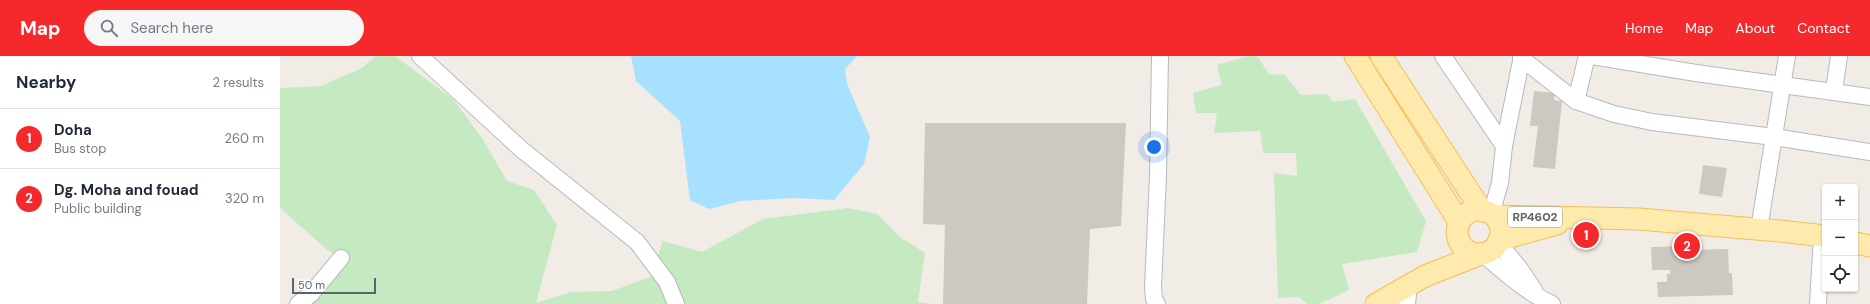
<!DOCTYPE html>
<html lang="en">
<head>
<meta charset="utf-8">
<style>
	:root { --surface:#fff; --page:#f6f6f7; --text:#1f2937; --muted:#747a83; --line:#e0e1e3; --accent:#f5282b }
	body { margin:0; font-family:"DM Sans",sans-serif; background:var(--page); color:var(--text) }
	.controls { position:absolute; right:12px; bottom:12px; display:grid; overflow:hidden; border-radius:4px; box-shadow:0 1px 3px #0004 }
	.controls button { width:36px; height:36px; display:grid; place-items:center; padding:0; border:0; border-bottom:1px solid var(--line); background:var(--surface); color:var(--text); font:20px sans-serif }
	.scale { position:absolute; left:12px; bottom:10px; width:84px; box-sizing:border-box; padding-left:4px; border:2px solid #5d6367; border-top:0; font-size:11px; line-height:14px; white-space:nowrap; color:#5d6367; -webkit-text-stroke:3px #fff; paint-order:stroke }
	.you { position:absolute; left:874px; top:91px; width:14px; height:14px; margin:-10px; border:3px solid #fff; border-radius:50%; background:#1a73e8; box-shadow:0 0 0 6px #1a73e833 }
	.badge { display:grid; place-items:center; width:26px; height:26px; border-radius:50%; background:var(--accent); color:#fff; font-size:13px; font-weight:700 }
	.pin { position:absolute; translate:-50% -50%; border:2px solid #fff; box-shadow:0 1px 4px #0006 }
	.list { margin:0; padding:0; list-style:none }
	h2 { display:flex; justify-content:space-between; align-items:center; height:52px; margin:0; padding:0 16px; font-size:17px }
	h2 small { font-size:13px; font-weight:400; color:var(--muted) }
	.list li { display:grid; grid-template-columns:26px 1fr auto; gap:12px; align-items:center; box-sizing:border-box; height:60px; padding:0 16px; border-top:1px solid var(--line) }
	.list b { display:block; font-size:15px; white-space:nowrap }
	.list p { margin:0; font-size:13px; white-space:nowrap; color:var(--muted) }
	.list em { font-size:13px; font-style:normal; color:var(--muted) }
	.icon { flex:none; width:22px; height:22px; fill:none; stroke:currentColor; stroke-width:2; stroke-linecap:round; stroke-linejoin:round }
	.map { position:relative; flex:none; width:1590px; height:248px; overflow:hidden }
	header { display:flex; align-items:center; gap:24px; box-sizing:border-box; height:56px; padding:0 20px; background:var(--accent); color:#fff }
	header strong { font-size:19px }
	nav { display:flex; gap:22px; margin-inline-start:auto; font-size:14px }
	.search { width:280px; height:36px; background:var(--page); display:flex; align-items:center; gap:10px; box-sizing:border-box; padding:0 14px; border-radius:22px; color:var(--muted); font-size:15px }
	main { display:flex }
	aside { flex:1; background:var(--surface) }
	.map>svg:first-child { display:block }
	.green { fill:#c5e9c1 }
	.water { fill:#a8e1ff }
	.building { fill:#ccc8c2 }
	.lines { fill:none; stroke-linecap:round; stroke-linejoin:round }
	.minor-casing { stroke:#b6b9bd; stroke-width:18 }
	.major-casing { stroke:#fbbc55; stroke-width:23 }
	.minor { stroke:#fff; stroke-width:16 }
	.major { stroke:#ffeaad; stroke-width:21 }
	.labels { text-anchor:middle; dominant-baseline:central; stroke-width:4; stroke-linejoin:round; paint-order:stroke }
	.shield { fill:#fff; stroke:#8e9295; stroke-width:1 }
	.shield-label { font-size:12px; font-weight:bold; fill:#5d6367 }
</style>
</head>
<body>
<header>
<strong>Map</strong>
<div class="search"><svg class="icon" aria-label="search" viewBox="0 0 24 24"><circle cx="10" cy="10" r="6"/><path d="M15 15l6 6"/></svg>Search here</div>
<nav><a>Home</a><a>Map</a><a>About</a><a>Contact</a></nav>
</header>
<main>
<aside>
<h2>Nearby<small>2 results</small></h2>
<ul class="list">
<li><span class="badge">1</span><div><b>Doha</b><p>Bus stop</p></div><em>260 m</em></li>
<li><span class="badge">2</span><div><b>Dg. Moha and fouad</b><p>Public building</p></div><em>320 m</em></li>
</ul>
</aside>
<div class="map">
<svg width="1590" height="248" viewBox="0 0 1590 248">
	<rect width="100%" height="100%" fill="#f1ede6"/>
	<g class="green">
		<path d="M96 0H115L173 43 202 82 227 125 254 134 277 169 256 247 291 236 332 235 370 221 383 185 422 196 483 163 568 152 597 158 620 181 645 197 638 246 652 248H18L65 207 45 192 0 152V32L41 30 82 12Z"/>
		<path d="M969 0H977L989 18 1005 19 1021 39 1047 38 1053 46 1075 43 1146 165 1137 196 1062 208 1069 234 1039 248H1027L1019 241 998 242 994 117 1017 120 1016 97H983L980 75 934 77 937 57H916L913 37 942 29 937 9Z"/>
	</g>
	<path class="water" d="M351 0H577L565 13 567 28 590 81 584 108 554 144 514 142 461 145 429 153 410 144 400 65 356 25Z"/>
	<g class="building">
		<path d="M1254 35 1275 37 1274 44 1282 45 1275 113 1253 111 1258 70H1250Z"/>
		<path d="M645 67H846L841 170 810 173 807 248H663L665 169 643 168Z"/>
		<path d="M1423 109 1447 112 1442 141 1419 138Z"/>
		<path d="M1405 190V194L1448 193 1449 217H1452L1453 239 1378 241 1377 226H1387V218H1390V214H1372L1371 191Z"/>
	</g>
	<g class="lines">
		<g class="minor-casing">
			<g id="minor">
				<path d="M140 0 241 93 357 186 387 226 396 248"/>
				<path d="M1163 0 1224 90"/>
				<path d="M1312 0 1416 17 1590 41"/>
				<path d="M1241 2 1296 45 1334 58 1372 66 1494 81 1590 96"/>
				<path d="M1554 35 1559 0"/>
				<path d="M1296 45 1307 0"/>
				<path d="M1211 158 1220 127 1224 90 1242 0"/>
				<path d="M1479 173 1507 0"/>
				<path d="M1218 186 1240 213 1254 234"/>
				<path d="M1203 198C1224 216 1246 236 1272 248"/>
				<path d="M18 248 31 238 61 202"/>
				<path d="M877 248 874 243 873 231 878 120 880 0"/>
				<path d="M1127 248 1129 228"/>
				<path d="M1538 248 1542 180"/>
			</g>
		</g>
		<g class="major-casing">
			<g id="major">
				<path d="M1075 0 1179 166"/>
				<path d="M1101 0 1202 155"/>
				<circle cx="1199" cy="176" r="22"/>
				<path d="M1214 160 1359 163 1500 175 1545 180"/>
				<path d="M1219 184 1277 168"/>
				<path d="M1575 187 1590 190"/>
				<path d="M1096 248 1145 220 1201 198"/>
			</g>
		</g>
		<use href="#minor" class="minor"/>
		<use href="#major" class="major"/>
	</g>
	<g class="labels">
		<rect class="shield" x="1228" y="151" width="54" height="20" rx="3"/>
		<g class="shield-label">
			<text x="1255" y="161">RP4602</text>
		</g>
	</g>
</svg>
<div class="controls">
<button>+</button>
<button>−</button>
<button><svg class="icon" aria-label="locate" viewBox="0 0 24 24"><circle cx="12" cy="12" r="6"/><path d="M12 2v4M12 18v4M2 12h4M18 12h4"/></svg></button>
</div>
<div class="scale">50 m</div>
<div class="you"></div>
<div class="pin badge" style="left:1306px;top:179px">1</div>
<div class="pin badge" style="left:1407px;top:190px">2</div>
</div>
</main>
</body>
</html>
